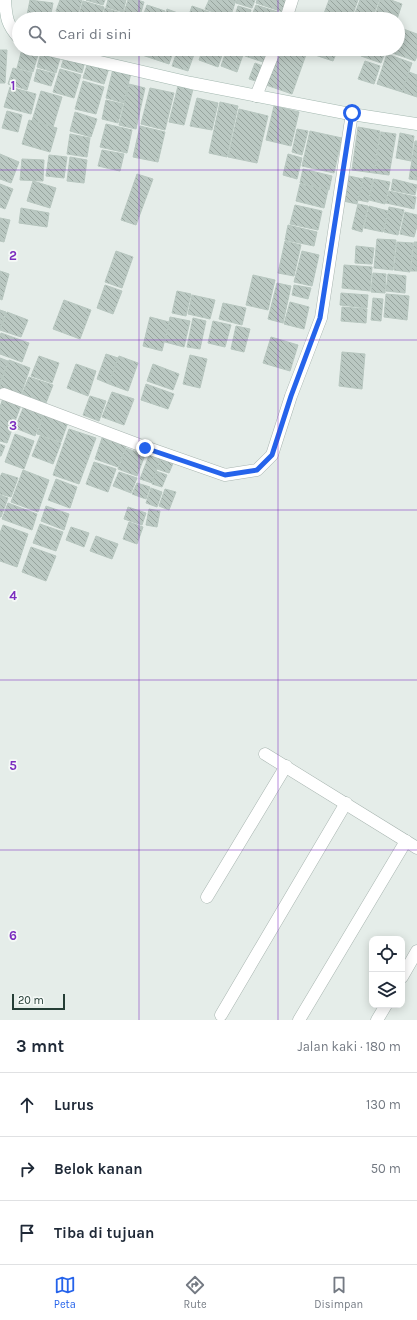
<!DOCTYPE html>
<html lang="id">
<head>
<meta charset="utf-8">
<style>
	:root { --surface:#fff; --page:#f2f2f3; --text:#1f2937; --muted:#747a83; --line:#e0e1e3; --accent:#2563eb }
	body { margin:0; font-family:Karla,sans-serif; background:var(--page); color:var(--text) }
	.controls { position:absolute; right:12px; bottom:12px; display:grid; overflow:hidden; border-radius:8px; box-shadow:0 2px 10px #0003 }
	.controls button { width:36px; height:36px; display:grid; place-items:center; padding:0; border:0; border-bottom:1px solid var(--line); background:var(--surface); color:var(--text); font:20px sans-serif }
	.scale { position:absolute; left:12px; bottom:10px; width:53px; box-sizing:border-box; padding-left:4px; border:2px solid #253e36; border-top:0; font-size:11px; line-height:14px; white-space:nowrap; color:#253e36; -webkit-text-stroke:3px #f5f9f7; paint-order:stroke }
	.stop { position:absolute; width:12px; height:12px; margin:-9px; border:3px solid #2563eb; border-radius:50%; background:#fff }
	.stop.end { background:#2563eb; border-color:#fff; box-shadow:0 1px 4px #0008 }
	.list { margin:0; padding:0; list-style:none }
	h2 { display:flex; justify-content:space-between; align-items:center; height:52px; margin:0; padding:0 16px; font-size:17px }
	h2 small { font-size:13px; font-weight:400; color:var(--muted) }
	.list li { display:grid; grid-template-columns:26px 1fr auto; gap:12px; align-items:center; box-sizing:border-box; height:64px; padding:0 16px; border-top:1px solid var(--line) }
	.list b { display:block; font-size:15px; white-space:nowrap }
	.list em { font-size:13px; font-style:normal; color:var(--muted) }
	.icon { flex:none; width:22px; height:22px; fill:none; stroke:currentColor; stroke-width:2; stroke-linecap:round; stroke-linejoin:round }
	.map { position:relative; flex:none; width:417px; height:1020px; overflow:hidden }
	.search { position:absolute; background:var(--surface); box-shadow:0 2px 10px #0003; left:12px; right:12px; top:12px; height:44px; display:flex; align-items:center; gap:10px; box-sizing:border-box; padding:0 14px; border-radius:22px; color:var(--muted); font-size:15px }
	.sheet { height:244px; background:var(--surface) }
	nav { display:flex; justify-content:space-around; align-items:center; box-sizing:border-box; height:56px; border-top:1px solid var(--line); background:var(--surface); font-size:11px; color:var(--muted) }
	nav a { display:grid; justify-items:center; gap:2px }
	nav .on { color:var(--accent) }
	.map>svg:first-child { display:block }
	.building { fill:url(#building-back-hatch); stroke:#b7c6bf }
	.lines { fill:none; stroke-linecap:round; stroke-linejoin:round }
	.street-casing { stroke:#a8b5b0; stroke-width:13 }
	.secondary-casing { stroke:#a4b8b0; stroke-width:13 }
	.street { stroke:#fff; stroke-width:12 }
	.secondary { stroke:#fff; stroke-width:12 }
	.route { stroke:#2563eb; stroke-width:5 }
	.grid { fill:none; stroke:#7b2cbf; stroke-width:1; stroke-opacity:0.55 }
	.grid-label { font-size:13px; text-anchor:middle; font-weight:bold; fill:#7b2cbf; stroke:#f5f9f7; stroke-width:3.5; stroke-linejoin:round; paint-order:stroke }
</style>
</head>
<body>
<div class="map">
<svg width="417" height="1020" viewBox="0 0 417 1020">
	<defs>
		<pattern id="building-back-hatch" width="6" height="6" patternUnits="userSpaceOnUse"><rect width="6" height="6" fill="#bac8c2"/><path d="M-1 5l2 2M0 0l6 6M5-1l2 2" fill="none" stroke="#97a49e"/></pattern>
	</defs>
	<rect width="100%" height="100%" fill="#e5ede9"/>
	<g class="building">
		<path d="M30 0 53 3 50 19 27 15Z"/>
		<path d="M60 0H82L77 17 56 11Z"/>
		<path d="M86 0H105L103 5Z"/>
		<path d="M108 0H126L123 12 106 7Z"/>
		<path d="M128 0H137L144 2 139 19H122Z"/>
		<path d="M209 0H236L230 18 205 9Z"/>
		<path d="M237 0H255L252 8 236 3Z"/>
		<path d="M257 0H288L283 12 256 3Z"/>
		<path d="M329 0H358L351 19H322Z"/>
		<path d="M360 0H379L372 19H361L354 16Z"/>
		<path d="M380 0H391L402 4 397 19H374Z"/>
		<path d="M83 1 104 7 100 19H78Z"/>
		<path d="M147 5 165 11 162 19H142Z"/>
		<path d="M256 5 284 14 282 19 251 18Z"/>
		<path d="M192 6 212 13 210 19H192L188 18Z"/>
		<path d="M238 6 251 10 248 19H234Z"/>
		<path d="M105 8 121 13 120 19H102Z"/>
		<path d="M167 9 186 16 185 19H164Z"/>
		<path d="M215 14 228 19H214Z"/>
		<path d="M398 27 417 34V56L415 61 387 51 388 49H398Z"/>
		<path d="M22 49H32L39 51 33 72 17 68Z"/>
		<path d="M112 49H129L127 54Z"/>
		<path d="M131 49H174L169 64 130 51Z"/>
		<path d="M178 49H196L188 71 172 66Z"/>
		<path d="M203 49H224L218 67 199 60Z"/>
		<path d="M227 49H245L237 72 221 66Z"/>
		<path d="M247 49H272L266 63 245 56Z"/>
		<path d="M278 49H308L292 94 266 85Z"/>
		<path d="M313 49H338L333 61 312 54Z"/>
		<path d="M363 49H386L381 63 361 56Z"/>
		<path d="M0 50H7L5 83H0Z"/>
		<path d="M41 53 60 58 56 73 37 67Z"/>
		<path d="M387 54 412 63 402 92 377 84Z"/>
		<path d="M65 55 85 61 82 73 61 67Z"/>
		<path d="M365 61 380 66 374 84 358 79Z"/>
		<path d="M88 62 109 68 104 84 83 78Z"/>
		<path d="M255 63 265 67 259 82 249 79Z"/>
		<path d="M13 68 32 73 27 90 8 84Z"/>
		<path d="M37 69 55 74 51 86 34 81Z"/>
		<path d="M60 69 81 75 74 98 53 92Z"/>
		<path d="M113 69 131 73 124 103 106 98Z"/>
		<path d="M409 72 417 75V97L402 92Z"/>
		<path d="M83 81 104 87 96 114 75 109Z"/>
		<path d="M129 84 145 88 136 129 119 125Z"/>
		<path d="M178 86 193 89 184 125 169 122Z"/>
		<path d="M10 87 36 94 31 114 4 107Z"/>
		<path d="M150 88 174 93 165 130 141 124Z"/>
		<path d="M41 91 62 97 53 127 32 121Z"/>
		<path d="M197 98 218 103 212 130 190 126Z"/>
		<path d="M106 100 123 104 118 123 102 119Z"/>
		<path d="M220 102 238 106 227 157 209 153Z"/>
		<path d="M274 106 299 112 291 146 266 140Z"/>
		<path d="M239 109 268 116 257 163 228 157Z"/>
		<path d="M7 111 22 115 18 132 2 128Z"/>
		<path d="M75 112 97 119 91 137 70 131Z"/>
		<path d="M29 120 57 128 50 152 22 144Z"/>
		<path d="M106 124 132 130 127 153 100 147Z"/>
		<path d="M140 126 165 132 158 162 133 157Z"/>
		<path d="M358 127 380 131 374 173 352 170Z"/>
		<path d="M297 129 308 131 302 155 292 152Z"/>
		<path d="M310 131 342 138 334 173 302 166Z"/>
		<path d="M381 132 396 134 389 175 374 173Z"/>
		<path d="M400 133 414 136 411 161 396 158Z"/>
		<path d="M70 134 90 138 87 157 67 154Z"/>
		<path d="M415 141H417V180L409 179Z"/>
		<path d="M102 150 124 154 120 171 98 166Z"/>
		<path d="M0 154 19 162 11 183 0 179Z"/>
		<path d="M288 154 302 158 297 179 283 175Z"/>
		<path d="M49 155 67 157 64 178 46 176Z"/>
		<path d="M70 157 87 160 84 183 67 181Z"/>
		<path d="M22 159 44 160 43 181 20 180Z"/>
		<path d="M303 169 332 176 329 190 300 183Z"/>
		<path d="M137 174 153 179 136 225 121 220Z"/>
		<path d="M349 176 363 179 357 204 343 201Z"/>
		<path d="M364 177 373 179 368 202 358 200Z"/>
		<path d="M374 179 390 182 385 204 369 200Z"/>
		<path d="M393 179 417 185 415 195 391 190Z"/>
		<path d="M33 181 56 188 50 208 27 201Z"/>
		<path d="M0 184 13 189 5 209 0 207Z"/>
		<path d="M300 184 328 190 324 208 296 201Z"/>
		<path d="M389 191 416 197 414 209 386 203Z"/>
		<path d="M358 204 368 206 362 232 352 229Z"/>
		<path d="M295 205 322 211 318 230 290 224Z"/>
		<path d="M369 206 388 211 383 232 364 228Z"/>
		<path d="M389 207 404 210 398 235 384 232Z"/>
		<path d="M21 208 49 213 47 227 19 223Z"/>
		<path d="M405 212 417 215V226L414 237 400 234Z"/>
		<path d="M0 218 10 220 4 242 0 241Z"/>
		<path d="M288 225 317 232 314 246 285 240Z"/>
		<path d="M377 239 396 240 393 270 374 268Z"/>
		<path d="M285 241 301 245 294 276 278 273Z"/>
		<path d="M397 242 413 243 410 272 394 270Z"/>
		<path d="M414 242H417V271H411Z"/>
		<path d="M356 246 374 248 372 264 355 263Z"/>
		<path d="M116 251 133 257 122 288 105 282Z"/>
		<path d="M302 251 319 255 312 286 294 282Z"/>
		<path d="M344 265 372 267 370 291 342 288Z"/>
		<path d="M0 271 9 274 2 300 0 299Z"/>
		<path d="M373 273 386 274 385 293 371 292Z"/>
		<path d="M388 274 406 276 405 293 386 291Z"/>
		<path d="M253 275 275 280 268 310 246 305Z"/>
		<path d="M277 283 291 286 283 323 268 319Z"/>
		<path d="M105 285 122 291 113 314 97 308Z"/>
		<path d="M294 285 311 288 308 299 292 295Z"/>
		<path d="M177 291 191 294 186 316 172 313Z"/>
		<path d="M341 293 368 295 367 308 340 305Z"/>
		<path d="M386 294 409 296 407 320 384 317Z"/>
		<path d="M192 295 215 300 210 319 188 314Z"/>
		<path d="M373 298 383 299 381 321 371 320Z"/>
		<path d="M64 300 91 310 80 339 53 329Z"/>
		<path d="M290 302 309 307 304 329 284 324Z"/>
		<path d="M223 303 246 308 242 325 219 319Z"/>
		<path d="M342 307 367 309 366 323 341 321Z"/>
		<path d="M0 310 6 312 0 329Z"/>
		<path d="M7 312 28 320 21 337 0 330Z"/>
		<path d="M150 317 169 322 162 351 143 346Z"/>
		<path d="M170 317 190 321 184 347 165 342Z"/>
		<path d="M193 318 206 321 200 349 187 347Z"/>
		<path d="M213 321 231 325 225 347 208 343Z"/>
		<path d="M236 326 250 329 244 352 231 349Z"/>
		<path d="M1 333 29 343 22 362 0 354V336Z"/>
		<path d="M271 337 298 345 290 371 263 363Z"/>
		<path d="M342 352 365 354 362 389 339 386Z"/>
		<path d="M106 354 118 358 109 384 97 379Z"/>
		<path d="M190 355 207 359 200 388 183 384Z"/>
		<path d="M39 356 59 363 52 383 31 376Z"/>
		<path d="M119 356 138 363 128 391 109 384Z"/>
		<path d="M0 358 8 361 0 383Z"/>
		<path d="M9 360 30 368 20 397 0 390V385Z"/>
		<path d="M76 364 96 371 88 396 67 388Z"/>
		<path d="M153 364 179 374 173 390 147 381Z"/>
		<path d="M29 377 53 385 46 403 22 394Z"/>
		<path d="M146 384 174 394 168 409 141 400Z"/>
		<path d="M112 392 134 399 124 425 102 417Z"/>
		<path d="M90 396 106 401 99 421 83 415Z"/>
		<path d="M3 398 21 405 7 443 0 441V407Z"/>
		<path d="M24 406 44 413 35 436 15 428Z"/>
		<path d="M44 414 68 422 61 442 37 434Z"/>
		<path d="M69 429 96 438 79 484 53 475Z"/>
		<path d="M15 434 34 441 24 469 5 462Z"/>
		<path d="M40 436 61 443 53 464 32 456Z"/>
		<path d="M102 438 126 446 118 467 95 459Z"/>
		<path d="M0 444 5 446 1 456H0Z"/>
		<path d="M126 448 145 455 137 476 118 469Z"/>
		<path d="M150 453 161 457 152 483 140 479Z"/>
		<path d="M162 456 174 461 169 473 157 469Z"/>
		<path d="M94 462 116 469 108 492 86 484Z"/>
		<path d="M23 470 49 480 38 512 11 502Z"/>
		<path d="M156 471 167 475 162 487 152 484Z"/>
		<path d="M119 472 137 478 131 493 113 486Z"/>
		<path d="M2 473 18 478 11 497 0 494V477Z"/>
		<path d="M56 479 77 487 70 508 48 500Z"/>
		<path d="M137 483 150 487 146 499 132 494Z"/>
		<path d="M151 488 162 492 157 507 146 503Z"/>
		<path d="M165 489 176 492 169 510 159 506Z"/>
		<path d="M0 495 8 498 1 517H0Z"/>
		<path d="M8 503 37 514 32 530 2 519Z"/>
		<path d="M46 506 69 514 64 530 41 521Z"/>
		<path d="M128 507 146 513 142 525 124 519Z"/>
		<path d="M149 509 160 511 157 527 146 525Z"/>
		<path d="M129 522 143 527 137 544 123 539Z"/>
		<path d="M40 524 63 532 56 551 33 543Z"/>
		<path d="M3 525 28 534 17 567 0 561V533Z"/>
		<path d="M71 527 89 533 84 547 66 540Z"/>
		<path d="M96 536 118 544 112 559 90 551Z"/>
		<path d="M31 547 56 556 46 581 22 572Z"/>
	</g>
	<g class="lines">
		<g class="street-casing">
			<g id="street">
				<path d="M286 19 292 0"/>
				<path d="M256 96 275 49"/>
				<path d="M4 394 145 447 225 475 257 470 272 455 291 396 321 318 352 113"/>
				<path d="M265 754 417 848"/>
				<path d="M207 897 286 766"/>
				<path d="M402 977 417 951"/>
				<path d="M221 1015 346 803"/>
				<path d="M299 1020 406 841"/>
				<path d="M377 1020 386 1005"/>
			</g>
		</g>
		<g class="secondary-casing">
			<g id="secondary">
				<path d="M5 0C6 17 7 25 19 38"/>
				<path d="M44 49 191 83 345 113 417 124"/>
			</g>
		</g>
		<use href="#street" class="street"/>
		<use href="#secondary" class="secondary"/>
	</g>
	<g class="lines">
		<path class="route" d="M145 448 225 475 257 470 272 455 291 396 320 318 352 113"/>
	</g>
	<path class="grid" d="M139 0V19M278 0V19M139 49V1020M278 49V1020M0 170H417M0 340H417M0 510H417M0 680H417M0 850H417"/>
	<g class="grid-label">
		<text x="13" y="90">1</text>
		<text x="13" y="260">2</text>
		<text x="13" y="430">3</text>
		<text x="13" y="600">4</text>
		<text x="13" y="770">5</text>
		<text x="13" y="940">6</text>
	</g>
</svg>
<div class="controls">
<button><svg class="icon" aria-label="locate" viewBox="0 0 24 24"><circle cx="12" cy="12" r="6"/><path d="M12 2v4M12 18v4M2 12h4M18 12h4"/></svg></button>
<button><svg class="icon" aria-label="layers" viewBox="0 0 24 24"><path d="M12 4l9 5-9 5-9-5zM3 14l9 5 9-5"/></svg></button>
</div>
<div class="scale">20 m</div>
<div class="stop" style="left:352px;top:113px"></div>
<div class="stop end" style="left:145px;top:448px"></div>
<div class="search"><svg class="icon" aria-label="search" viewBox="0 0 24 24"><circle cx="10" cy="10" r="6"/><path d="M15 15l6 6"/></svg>Cari di sini</div>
</div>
<section class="sheet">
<h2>3 mnt<small>Jalan kaki · 180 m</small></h2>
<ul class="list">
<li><svg class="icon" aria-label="ahead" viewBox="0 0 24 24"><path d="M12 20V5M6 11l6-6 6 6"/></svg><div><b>Lurus</b></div><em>130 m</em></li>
<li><svg class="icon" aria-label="right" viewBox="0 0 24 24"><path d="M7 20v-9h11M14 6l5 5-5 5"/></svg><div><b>Belok kanan</b></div><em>50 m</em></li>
<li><svg class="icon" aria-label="arrive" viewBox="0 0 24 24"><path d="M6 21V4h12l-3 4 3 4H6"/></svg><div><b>Tiba di tujuan</b></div></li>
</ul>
</section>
<nav>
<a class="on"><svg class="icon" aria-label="map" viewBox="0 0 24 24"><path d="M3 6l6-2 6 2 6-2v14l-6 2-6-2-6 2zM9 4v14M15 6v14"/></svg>Peta</a>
<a><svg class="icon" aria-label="directions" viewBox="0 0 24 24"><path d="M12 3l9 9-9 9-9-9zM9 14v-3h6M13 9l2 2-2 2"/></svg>Rute</a>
<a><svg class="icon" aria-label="saved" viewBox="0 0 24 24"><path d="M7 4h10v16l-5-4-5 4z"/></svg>Disimpan</a>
</nav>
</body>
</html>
